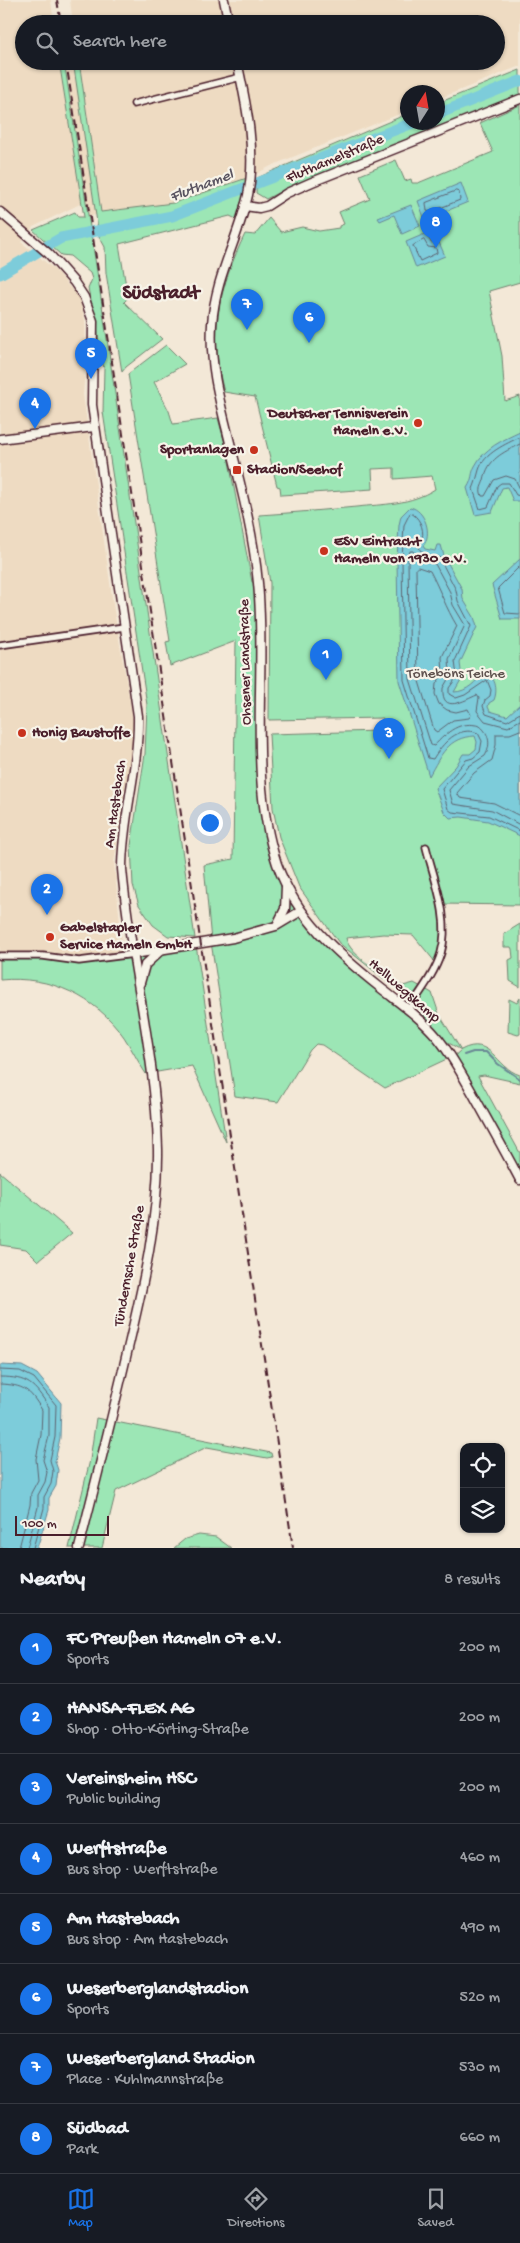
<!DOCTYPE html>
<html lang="en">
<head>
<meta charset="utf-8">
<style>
	:root { --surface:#171b24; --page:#20242c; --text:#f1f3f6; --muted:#9ea1a6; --line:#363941; --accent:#1a73e8 }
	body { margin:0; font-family:"Gochi Hand",sans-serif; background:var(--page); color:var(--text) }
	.controls { position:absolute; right:15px; bottom:15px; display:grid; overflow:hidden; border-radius:10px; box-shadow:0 1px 4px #0004 }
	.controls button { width:45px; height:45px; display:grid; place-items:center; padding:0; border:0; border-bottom:1px solid var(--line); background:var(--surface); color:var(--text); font:25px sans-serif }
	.compass { position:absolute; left:400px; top:85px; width:45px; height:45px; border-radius:50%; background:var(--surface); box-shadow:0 1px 4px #0004; rotate:11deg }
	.scale { position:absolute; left:15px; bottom:12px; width:94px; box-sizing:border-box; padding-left:5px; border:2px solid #4a1f2b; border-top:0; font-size:14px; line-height:18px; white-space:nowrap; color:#4a1f2b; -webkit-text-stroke:4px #f7f3e8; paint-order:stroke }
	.you { position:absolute; left:209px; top:822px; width:18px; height:18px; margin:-12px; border:4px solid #fff; border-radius:50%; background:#1a73e8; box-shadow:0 0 0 8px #1a73e833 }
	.badge { display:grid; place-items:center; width:32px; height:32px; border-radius:50%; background:var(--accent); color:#fff; font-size:16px; font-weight:700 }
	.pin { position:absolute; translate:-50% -41px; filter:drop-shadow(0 1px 2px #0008) }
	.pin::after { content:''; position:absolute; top:26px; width:18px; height:15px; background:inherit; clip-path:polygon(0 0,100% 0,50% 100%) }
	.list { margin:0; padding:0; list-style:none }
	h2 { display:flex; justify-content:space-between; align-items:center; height:65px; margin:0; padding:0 20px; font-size:21px }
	h2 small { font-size:16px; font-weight:400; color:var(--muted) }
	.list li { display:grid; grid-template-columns:32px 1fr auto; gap:15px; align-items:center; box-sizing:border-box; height:70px; padding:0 20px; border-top:1px solid var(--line) }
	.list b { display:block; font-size:19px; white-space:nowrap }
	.list p { margin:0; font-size:16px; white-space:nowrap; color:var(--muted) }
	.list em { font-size:16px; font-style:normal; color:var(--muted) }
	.icon { flex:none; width:28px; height:28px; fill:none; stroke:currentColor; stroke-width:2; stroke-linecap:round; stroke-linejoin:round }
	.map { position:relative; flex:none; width:520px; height:1548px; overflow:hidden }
	.search { position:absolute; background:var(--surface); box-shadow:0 1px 4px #0004; left:15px; right:15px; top:15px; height:55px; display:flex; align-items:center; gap:12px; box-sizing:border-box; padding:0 18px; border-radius:28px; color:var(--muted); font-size:19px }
	.sheet { height:625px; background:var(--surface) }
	nav { display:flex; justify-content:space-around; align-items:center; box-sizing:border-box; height:70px; border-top:1px solid var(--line); background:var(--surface); font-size:14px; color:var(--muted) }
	nav a { display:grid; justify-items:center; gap:2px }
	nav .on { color:var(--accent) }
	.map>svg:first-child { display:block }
	.built { fill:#eedbc2 }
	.green { fill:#9ce6b5; stroke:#738270 }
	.water { fill:#7dccda; stroke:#698794 }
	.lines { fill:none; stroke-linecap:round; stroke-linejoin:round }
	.shore { stroke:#5e6471; stroke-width:1 }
	.stream { stroke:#698794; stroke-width:2 }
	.river { stroke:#7dccda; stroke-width:11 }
	.street-casing { stroke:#4a1f2b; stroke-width:9 }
	.secondary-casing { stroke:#4a1f2b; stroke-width:11 }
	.street { stroke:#f7f3e8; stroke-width:5.5 }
	.secondary { stroke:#f7f3e8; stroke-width:8 }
	.rail { stroke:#4a1f2b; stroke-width:2; stroke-dasharray:8 4; stroke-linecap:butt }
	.poi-dot { fill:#c8321e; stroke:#f7f3e8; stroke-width:2 }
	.labels { text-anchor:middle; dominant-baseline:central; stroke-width:4.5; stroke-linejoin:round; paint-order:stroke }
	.street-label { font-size:15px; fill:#4a1f2b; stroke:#f7f3e8 }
	.poi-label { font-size:15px; font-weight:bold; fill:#4a1f2b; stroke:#f7f3e8; text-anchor:start }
	.park-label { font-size:15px; fill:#5e514e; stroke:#f7f3e8 }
	.water-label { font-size:16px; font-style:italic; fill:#595360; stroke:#f7f3e8 }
	.district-label { font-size:20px; font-weight:bold; fill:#4a1f2b; stroke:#f7f3e8 }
</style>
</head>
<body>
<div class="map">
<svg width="520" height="1548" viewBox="0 0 520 1548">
	<rect width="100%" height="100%" fill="#f3e8d7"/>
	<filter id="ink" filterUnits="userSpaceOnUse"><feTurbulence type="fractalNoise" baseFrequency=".02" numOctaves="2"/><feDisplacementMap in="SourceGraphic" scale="10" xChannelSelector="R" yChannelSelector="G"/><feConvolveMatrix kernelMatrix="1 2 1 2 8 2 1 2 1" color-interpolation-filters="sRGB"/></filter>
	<g filter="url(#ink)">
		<g class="built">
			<path d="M0 0H51L54 24H24V61H59L82 203 33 227 21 242 55 270 79 298 85 320 86 353 83 395 114 611 133 718V754L125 788 114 863 124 964 0 978Z"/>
			<path d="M70 0H520V66L438 99V92H408L407 111 273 165 250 177 173 203 101 212 79 61H496V24H73Z"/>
			<path d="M64 61H73L96 215 88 216Z"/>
		</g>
		<g class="green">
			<path d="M59 61H64L98 278 195 938 168 936 153 925 139 905 133 885 131 845 145 754 147 705 103 412 104 368 99 349 97 323 88 289 92 279 90 273 70 256 61 255 33 230 75 212 78 217H84Z"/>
			<path d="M73 61H79L101 212 173 203 250 177 240 221 230 216 119 244 128 298 124 302 162 339 126 367 122 372 106 273 105 247 99 236Z"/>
			<path d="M520 70V95L291 186 266 199 256 193 257 178 275 170 407 114 408 122H438V103Z"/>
			<path d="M520 105V282L489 291 502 356 505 401 520 396V905L440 904 444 932 436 963 413 935 383 934 346 938C349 955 387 978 403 986L414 983 432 993 439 1014 461 1050C491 1034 496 1068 520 1075V1083L484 1075 478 1076 520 1153V1180L452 1058 461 1050 442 1039 405 991 388 982 339 943 299 887 279 837 273 808 269 734 380 731 383 718 269 720 270 583 259 515C291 513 324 510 356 507 384 504 410 505 435 489L432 476 394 479V468L372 469 373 489 281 495 280 487 277 486 255 397 224 392C208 333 219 288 245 234L255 235 269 218 281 232 302 227 319 231 339 228V226L344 224 339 212 370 199 360 175 396 160 405 181 411 179 412 183H418L493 152 480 123Z"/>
			<path d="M166 345 185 364 154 382 169 411 173 424 218 418 227 451 252 582H258L261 769 277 863 301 911 276 925 211 941 204 865 233 859 236 641 170 666 166 642 170 641 128 374Z"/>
			<path d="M301 912 323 939 408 1009 451 1057 385 1088 322 1045 316 1044 310 1050 278 1102 235 1096 211 942 276 926Z"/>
			<path d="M520 924V987L510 981 509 960 513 958 512 949 511 947H504V934Z"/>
			<path d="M196 945 226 1142 192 1066 146 1074C138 1062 132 1049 124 1037 96 997 50 975 0 980V956L79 962Z"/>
			<path d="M520 998V1034L518 1035 508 1032 509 999 517 1003Z"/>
			<path d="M0 1172 72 1233 38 1261 26 1249 0 1245Z"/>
			<path d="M96 1418 271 1453 272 1457 267 1458 207 1447 116 1491 102 1548H69L90 1460Z"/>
			<path d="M199 1535 216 1537 231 1548H174L185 1539Z"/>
		</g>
		<g class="water">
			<path d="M461 183 468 202 425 220 418 201Z"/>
			<path d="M411 205 420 226 402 234 394 215 380 221 378 218Z"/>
			<path d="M427 233 431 243 438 240 445 256 416 268 406 242Z"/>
			<path d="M520 432V501H513L507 487 502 488 492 512 475 515 467 488C473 479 471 473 475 466 484 448 503 440 520 432Z"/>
			<path d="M410 507C425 510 433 534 423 546L425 549 435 551 437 545H441L444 556 462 589 463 599 474 617 477 627 460 663 462 678 454 692C467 692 477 681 483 672 496 675 498 690 494 700L489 703 488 707 490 711 507 716 520 704V836L488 821 461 817 450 818 444 812 435 788 456 766 463 754H470L476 749 477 742 475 736C448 737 441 755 429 776L399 681 397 560 399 525 401 516Z"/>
			<path d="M520 559V619H502L492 585Z"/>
			<path d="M0 1365 22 1366 37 1374 61 1403 60 1438 55 1461 58 1470 56 1486 49 1498V1510L37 1548H0Z"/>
		</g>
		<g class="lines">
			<g class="shore">
				<path d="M456 191 459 192 460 200 430 212 427 211 426 203Z"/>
				<path d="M424 240 428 247 436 248 437 253 420 261 413 246Z"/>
				<path d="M520 437C506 444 484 453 479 470 477 477 476 482 473 489L480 509 488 507 497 486 501 483H509L516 495 520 496"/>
				<path d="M520 444C502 453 488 459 484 480 482 487 479 488 482 496H485L494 480 506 476 515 479 520 489"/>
				<path d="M520 566 498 588 505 613 520 614"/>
				<path d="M418 567 430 571C440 590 446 608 457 626L442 657 443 674 436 684 435 694 439 704 447 710 456 712 468 709 471 715 469 718 453 720 437 732 434 730 418 678 416 569Z"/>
				<path d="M520 713 507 721 486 714 483 706 485 700 490 696 491 690 487 680 465 695 456 698 449 694V688L457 677 455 661 471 626 458 601 456 590 439 557 428 556 420 550C418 543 420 543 422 538 425 529 418 515 410 513L404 525 402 560 404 680 428 758 433 759C442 744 458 725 478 733L482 741 480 752 473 758 466 760 442 789 448 809 452 812 489 816 520 831"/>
				<path d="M520 720 508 727 485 721 477 711 479 698 477 695C465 700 441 715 443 688L450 676 449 659 465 625 453 605 450 592 435 564 419 559 413 551H410L408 561 410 679 431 745 434 746C447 732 460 720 480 726 490 734 491 746 485 756L469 766 449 790 453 804 492 810 520 825"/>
				<path d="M520 730 510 734H496V745L492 760 474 773 457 793 460 798 494 803 520 816"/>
				<path d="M0 1370 20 1371 34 1378 56 1405 55 1437 50 1460 53 1471 51 1484 44 1497V1508L33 1548"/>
				<path d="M0 1377C28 1377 34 1384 49 1407V1436L43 1460 47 1472 45 1482 38 1495V1507L27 1548"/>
				<path d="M0 1384C24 1385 29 1389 42 1410L41 1435 36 1459 38 1480 31 1493 30 1505 19 1548"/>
			</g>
			<path class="stream" d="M464 1055 473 1052H486L498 1064 520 1079"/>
			<g class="river">
				<path d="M438 114 520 81"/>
				<path d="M0 274 61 238 172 216 415 122"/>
			</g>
			<g class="street-casing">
				<g id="street">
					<path d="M134 104 241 77"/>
					<path d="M0 645 124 627"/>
					<path d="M0 956H43L79 961 134 954"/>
					<path d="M409 1009C421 991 435 973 441 953 451 920 434 879 426 847"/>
				</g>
			</g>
			<g class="secondary-casing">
				<g id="secondary">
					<path d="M224 0 229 24"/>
					<path d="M237 61C246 103 257 152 248 195 238 239 215 278 212 324 209 368 222 409 232 451 243 494 254 539 258 583 267 676 247 774 277 864 296 918 339 955 382 989 401 1004 421 1018 437 1037 452 1055 462 1075 473 1094 489 1123 505 1151 520 1180"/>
					<path d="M245 206 259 208 267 206 287 193 312 182 520 99"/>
					<path d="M0 212 49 254 74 282 84 297 93 321 92 405 138 716C139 768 122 817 122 869 130 962 156 1055 158 1149 159 1221 142 1289 126 1357 111 1421 95 1485 79 1548"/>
					<path d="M0 439 94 427"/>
					<path d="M278 923 285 909 286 886"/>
					<path d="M134 954 233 938 276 926 301 911"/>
					<path d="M140 983 145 965 161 950"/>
				</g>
			</g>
			<use href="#street" class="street"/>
			<use href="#secondary" class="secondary"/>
			<g class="rail">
				<path d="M57 0 61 24"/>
				<path d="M66 61 293 1548"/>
			</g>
		</g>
	</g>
	<g class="poi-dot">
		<circle cx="418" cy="423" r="5"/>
		<circle cx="254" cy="450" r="5"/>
		<rect x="232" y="465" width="10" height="10" rx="2.5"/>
		<circle cx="324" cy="551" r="5"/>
		<circle cx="22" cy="733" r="5"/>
		<circle cx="50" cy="937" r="5"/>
	</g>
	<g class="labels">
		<g class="street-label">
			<text transform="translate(335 159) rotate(-23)">Fluthamelstraße</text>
			<text transform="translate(246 662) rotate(-91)">Ohsener Landstraße</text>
			<text transform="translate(116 804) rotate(-82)">Am Hastebach</text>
			<text transform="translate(404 991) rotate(41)">Hellwegskamp</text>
			<text transform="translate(130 1266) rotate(-80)">Tündernsche Straße</text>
		</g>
		<g class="poi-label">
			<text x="408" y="414" text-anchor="end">Deutscher Tennisverein<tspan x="408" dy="17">Hameln e.V.</tspan></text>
			<text x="244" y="450" text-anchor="end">Sportanlagen</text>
			<text x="247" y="470">Stadion/Seehof</text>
			<text x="334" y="542">ESV Eintracht<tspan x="334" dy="17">Hameln von 1930 e.V.</tspan></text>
			<text x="32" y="733">Honig Baustoffe</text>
			<text x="60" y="928">Gabelstapler<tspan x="60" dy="17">Service Hameln GmbH</tspan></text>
		</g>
		<g class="park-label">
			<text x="456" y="674">Töneböns Teiche</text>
		</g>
		<g class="water-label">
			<text transform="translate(202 187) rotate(-21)">Fluthamel</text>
		</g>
		<g class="district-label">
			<text x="161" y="294">Südstadt</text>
		</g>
	</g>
</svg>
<div class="controls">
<button><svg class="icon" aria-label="locate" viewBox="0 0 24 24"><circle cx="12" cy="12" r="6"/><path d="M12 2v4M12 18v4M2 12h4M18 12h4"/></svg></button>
<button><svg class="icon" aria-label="layers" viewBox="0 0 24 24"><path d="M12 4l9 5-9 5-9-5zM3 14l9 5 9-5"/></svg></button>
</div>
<svg class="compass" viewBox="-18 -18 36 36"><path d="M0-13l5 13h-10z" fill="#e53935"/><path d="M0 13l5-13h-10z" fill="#9ea1a6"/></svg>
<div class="scale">100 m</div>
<div class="you"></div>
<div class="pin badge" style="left:326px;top:680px">1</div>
<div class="pin badge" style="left:47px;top:915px">2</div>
<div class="pin badge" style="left:389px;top:759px">3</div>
<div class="pin badge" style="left:35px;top:429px">4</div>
<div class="pin badge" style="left:91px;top:379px">5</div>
<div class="pin badge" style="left:309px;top:343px">6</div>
<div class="pin badge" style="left:247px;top:330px">7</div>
<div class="pin badge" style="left:436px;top:248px">8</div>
<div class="search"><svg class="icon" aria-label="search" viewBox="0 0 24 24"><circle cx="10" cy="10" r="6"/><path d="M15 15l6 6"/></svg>Search here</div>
</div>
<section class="sheet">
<h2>Nearby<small>8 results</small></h2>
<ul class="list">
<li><span class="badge">1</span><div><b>FC Preußen Hameln 07 e.V.</b><p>Sports</p></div><em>200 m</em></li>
<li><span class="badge">2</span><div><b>HANSA-FLEX AG</b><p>Shop · Otto-Körting-Straße</p></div><em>200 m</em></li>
<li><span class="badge">3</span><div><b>Vereinsheim HSC</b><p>Public building</p></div><em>200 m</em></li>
<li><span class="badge">4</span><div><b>Werftstraße</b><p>Bus stop · Werftstraße</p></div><em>460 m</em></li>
<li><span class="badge">5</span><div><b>Am Hastebach</b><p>Bus stop · Am Hastebach</p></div><em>490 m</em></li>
<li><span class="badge">6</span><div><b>Weserberglandstadion</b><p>Sports</p></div><em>520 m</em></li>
<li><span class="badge">7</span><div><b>Weserbergland Stadion</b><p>Place · Kuhlmannstraße</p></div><em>530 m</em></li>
<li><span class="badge">8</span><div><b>Südbad</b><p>Park</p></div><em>660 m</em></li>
</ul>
</section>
<nav>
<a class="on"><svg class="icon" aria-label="map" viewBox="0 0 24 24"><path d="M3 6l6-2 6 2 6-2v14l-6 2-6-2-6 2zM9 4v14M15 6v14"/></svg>Map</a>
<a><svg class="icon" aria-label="directions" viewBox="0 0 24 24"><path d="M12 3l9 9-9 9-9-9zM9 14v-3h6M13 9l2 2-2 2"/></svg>Directions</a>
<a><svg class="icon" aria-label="saved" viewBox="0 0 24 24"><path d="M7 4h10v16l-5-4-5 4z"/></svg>Saved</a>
</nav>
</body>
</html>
